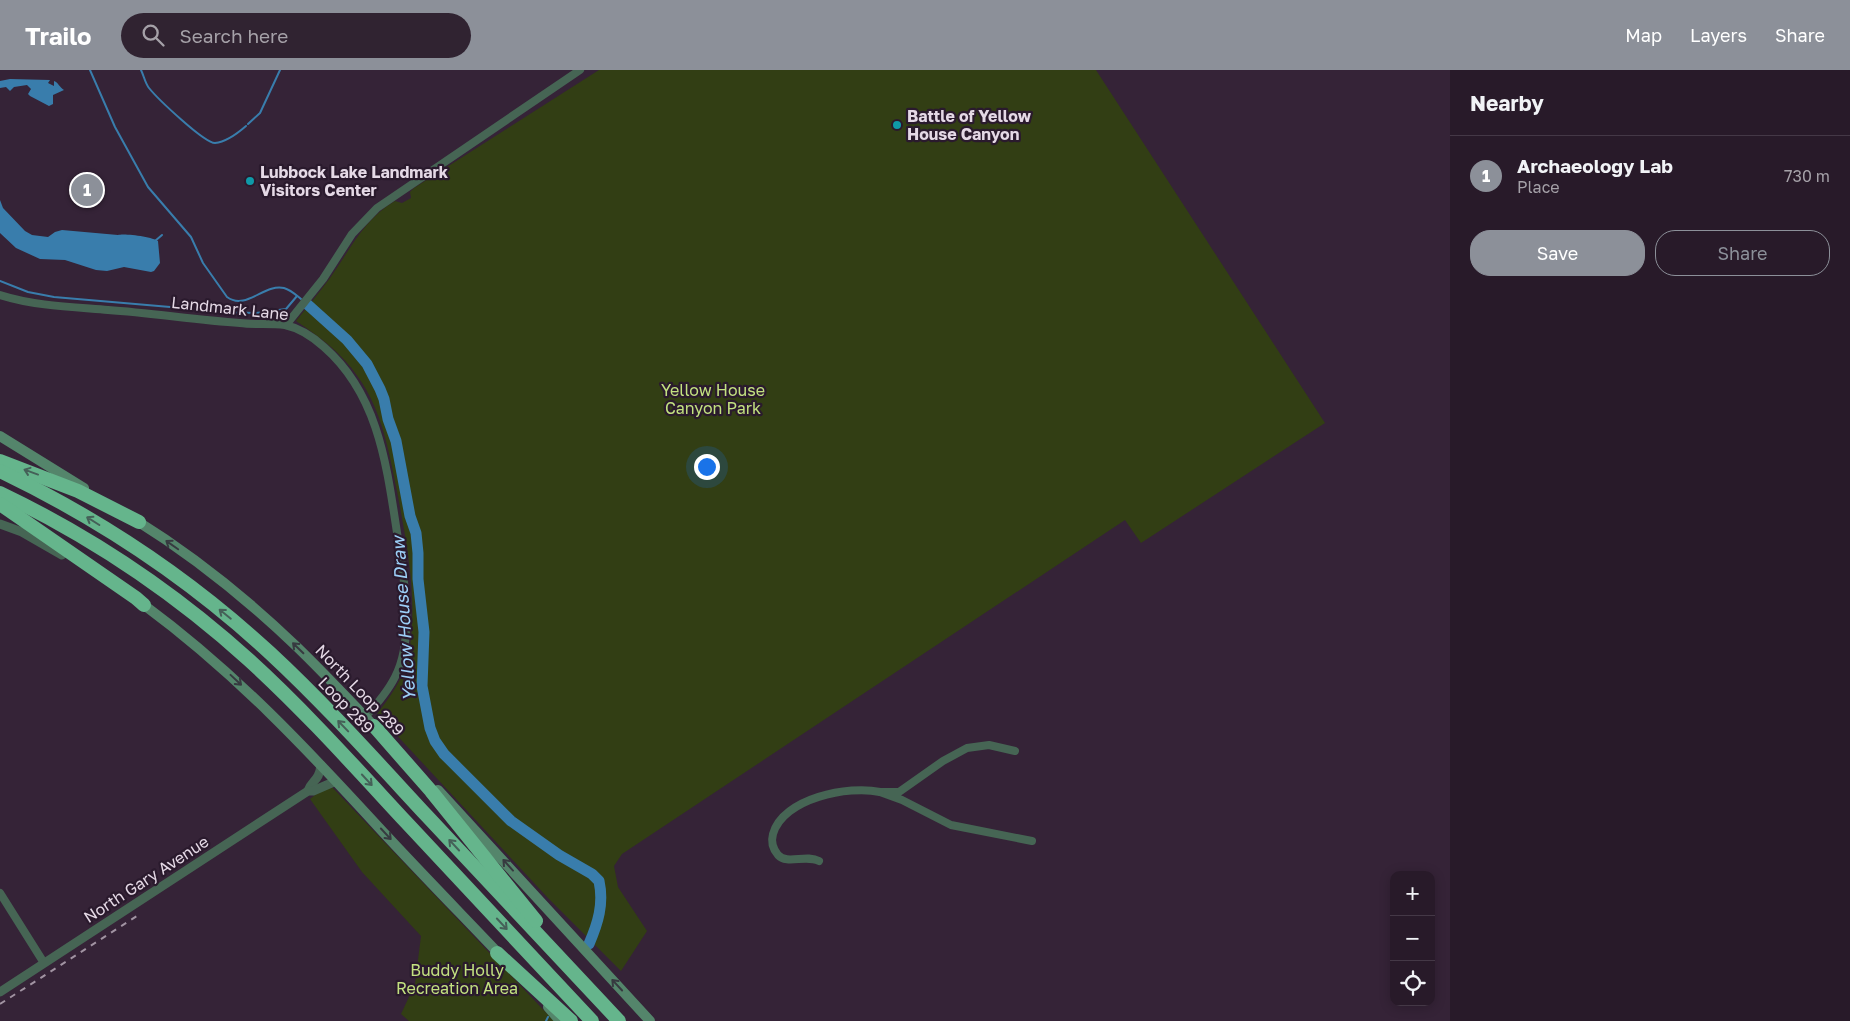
<!DOCTYPE html>
<html lang="en">
<head>
<meta charset="utf-8">
<style>
	:root { --surface:#281a29; --page:#302331; --text:#f1f3f6; --muted:#a5a1a8; --line:#443846; --accent:#8c9099 }
	body { margin:0; font-family:"Golos Text",sans-serif; background:var(--page); color:var(--text) }
	.controls { position:absolute; right:15px; bottom:15px; display:grid; overflow:hidden; border-radius:10px; box-shadow:0 2px 12px #0003 }
	.controls button { width:45px; height:45px; display:grid; place-items:center; padding:0; border:0; border-bottom:1px solid var(--line); background:var(--surface); color:var(--text); font:25px sans-serif }
	.you { position:absolute; left:706px; top:396px; width:18px; height:18px; margin:-12px; border:4px solid #fff; border-radius:50%; background:#1a73e8; box-shadow:0 0 0 8px #1a73e833 }
	.badge { display:grid; place-items:center; width:32px; height:32px; border-radius:50%; background:var(--accent); color:#fff; font-size:16px; font-weight:700 }
	.pin { position:absolute; translate:-50% -50%; border:2px solid #fff; box-shadow:0 1px 5px #0006 }
	.list { margin:0; padding:0; list-style:none }
	h2 { display:flex; justify-content:space-between; align-items:center; height:65px; margin:0; padding:0 20px; font-size:21px }
	h2 small { font-size:16px; font-weight:400; color:var(--muted) }
	.list li { display:grid; grid-template-columns:32px 1fr auto; gap:15px; align-items:center; box-sizing:border-box; height:80px; padding:0 20px; border-top:1px solid var(--line) }
	.list b { display:block; font-size:19px; white-space:nowrap }
	.list p { margin:0; font-size:16px; white-space:nowrap; color:var(--muted) }
	.list em { font-size:16px; font-style:normal; color:var(--muted) }
	.actions { display:flex; gap:10px; padding:15px 20px }
	.actions a { flex:1; padding:11px 0; border:1px solid var(--accent); border-radius:20px; text-align:center; font-size:18px; color:var(--accent) }
	.actions .main { background:var(--accent); color:#fff }
	.icon { flex:none; width:28px; height:28px; fill:none; stroke:currentColor; stroke-width:2; stroke-linecap:round; stroke-linejoin:round }
	.map { position:relative; flex:none; width:1450px; height:951px; overflow:hidden }
	header { display:flex; align-items:center; gap:30px; box-sizing:border-box; height:70px; padding:0 25px; background:var(--accent); color:#fff }
	header strong { font-size:24px }
	nav { display:flex; gap:28px; margin-inline-start:auto; font-size:18px }
	.search { width:350px; height:45px; background:var(--page); display:flex; align-items:center; gap:12px; box-sizing:border-box; padding:0 18px; border-radius:28px; color:var(--muted); font-size:19px }
	main { display:flex }
	aside { flex:1; background:var(--surface) }
	.map>svg:first-child { display:block }
	.green { fill:#323e14 }
	.water { fill:#397dac }
	.lines { fill:none; stroke-linecap:round; stroke-linejoin:round }
	.stream { stroke:#397dac; stroke-width:2 }
	.river { stroke:#397dac; stroke-width:11 }
	.minor { stroke:#466554; stroke-width:8 }
	.tertiary { stroke:#466554; stroke-width:9 }
	.secondary { stroke:#54856b; stroke-width:10 }
	.motorway { stroke:#65b58c; stroke-width:14 }
	.rail { stroke:#a193a2; stroke-width:2; stroke-dasharray:6 6; stroke-linecap:butt }
	.oneway { stroke:#456058 }
	.oneway2 { stroke:#373a40 }
	.culture-dot { fill:#0f9aa8; stroke:#2a1a2d; stroke-width:2 }
	.labels { text-anchor:middle; dominant-baseline:central; stroke-width:4.5; stroke-linejoin:round; paint-order:stroke }
	.poi-label { font-size:16px; font-weight:bold; fill:#e5d9e6; stroke:#2a1a2d; text-anchor:start }
	.street-label { font-size:16px; fill:#e5d9e6; stroke:#2a1a2d }
	.park-label { font-size:16px; fill:#c3e280; stroke:#2a1a2d }
	.water-label { font-size:18px; font-style:italic; fill:#9ccff7; stroke:#2a1a2d }
</style>
</head>
<body>
<header>
<strong>Trailo</strong>
<div class="search"><svg class="icon" aria-label="search" viewBox="0 0 24 24"><circle cx="10" cy="10" r="6"/><path d="M15 15l6 6"/></svg>Search here</div>
<nav><a>Map</a><a>Layers</a><a>Share</a></nav>
</header>
<main>
<div class="map">
<svg width="1450" height="951" viewBox="0 0 1450 951">
	<rect width="100%" height="100%" fill="#352337"/>
	<g class="green">
		<path d="M599 0H1096L1325 353 1141 473 1125 450 622 784 614 796 618 817 647 861 621 901 548 828 377 644C390 627 403 609 408 588 419 533 407 475 397 421 389 382 382 340 358 307 342 283 320 267 296 251 307 237 319 223 330 208 350 180 364 149 395 131L402 133 411 128 410 122 414 118Z"/>
		<path d="M325 717H332L554 951H409L401 944 415 914 421 866 362 802 310 729Z"/>
	</g>
	<g class="water">
		<path d="M10 9 50 10 48 13 54 16V11C59 13 59 17 64 20L53 25V34L49 36 30 26 28 24 31 19 27 15 14 17 10 21 6 17 0 18V11Z"/>
		<path d="M0 130 3 138 25 161 32 165 48 167 55 162 62 160 118 165C124 163 153 167 158 171L160 193 154 201 151 202 124 197 107 201 96 200 65 190 40 189 16 178 0 163Z"/>
	</g>
	<g class="lines">
		<g class="stream">
			<path d="M90 0 115 57 148 117 191 167 203 193 227 227C246 241 265 213 284 218 291 220 296 225 301 229"/>
			<path d="M141 0C144 6 145 13 149 18 157 28 204 73 215 73 225 72 238 63 246 56"/>
			<path d="M248 54 260 43 280 0"/>
			<path d="M155 171 162 165"/>
			<path d="M0 211 28 222 54 227 205 240"/>
			<path d="M218 242 256 243 286 239 297 226"/>
			<path d="M546 951 548 947"/>
		</g>
		<path class="river" d="M307 234 347 270 367 294 380 319 384 329 388 349 396 371 410 446 416 463 418 483V509L424 562 422 616 430 658 435 671 444 684 511 751 559 785 592 804 599 811C604 834 598 853 589 874"/>
		<g class="minor">
			<path d="M0 225C35 236 72 237 108 240 152 243 196 250 240 253 254 255 270 253 285 255 299 258 313 267 324 277 380 326 387 399 398 469 404 509 415 569 395 607 388 621 377 634 366 646"/>
			<path d="M286 255 323 209 352 164 377 138 580 0"/>
			<path d="M1015 681 989 675 967 678 943 691 899 722H880L902 730 951 755 1032 771"/>
			<path d="M819 791C806 784 787 795 778 785 773 779 771 771 773 764 783 728 849 715 880 722"/>
			<path d="M0 823 44 893"/>
		</g>
		<g class="tertiary">
			<path d="M0 454 22 462 62 485"/>
			<path d="M308 721C312 709 319 712 321 695"/>
			<path d="M0 922 308 721H313L336 711"/>
		</g>
		<g class="secondary">
			<path d="M0 366 84 418"/>
			<path d="M134 449C192 485 247 529 296 576 324 603 351 632 378 660"/>
			<path d="M144 535C236 603 307 679 383 762 422 804 462 845 501 886"/>
			<path d="M438 720 650 951"/>
			<path d="M548 937 560 951"/>
		</g>
		<g class="motorway">
			<path d="M0 391 78 421 139 452"/>
			<path d="M0 401C98 448 190 509 270 583 325 634 376 691 427 746 491 814 555 882 619 951"/>
			<path d="M0 423C90 466 175 523 249 590 305 641 355 697 406 752 468 818 530 884 592 951"/>
			<path d="M0 434 136 528 144 535"/>
			<path d="M374 656 431 721 536 851"/>
			<path d="M497 883 571 951"/>
		</g>
		<path class="rail" d="M0 934 137 846"/>
	</g>
	<defs><path id="oneway-shaft" d="M-6 0H5M1.5-3L5.5 0L1.5 3" fill="none" stroke-width="1.6" stroke-linecap="round" stroke-linejoin="round" transform="scale(1.25)"/></defs>
	<g class="oneway">
		<use href="#oneway-shaft" transform="translate(31 402) rotate(-160)"/>
		<use href="#oneway-shaft" transform="translate(93 451) rotate(-148)"/>
		<use href="#oneway-shaft" transform="translate(225 544) rotate(-141)"/>
		<use href="#oneway-shaft" transform="translate(343 656) rotate(-134)"/>
		<use href="#oneway-shaft" transform="translate(367 710) rotate(47)"/>
		<use href="#oneway-shaft" transform="translate(454 775) rotate(-133)"/>
		<use href="#oneway-shaft" transform="translate(502 854) rotate(47)"/>
	</g>
	<g class="oneway2">
		<use href="#oneway-shaft" transform="translate(172 475) rotate(-145)"/>
		<use href="#oneway-shaft" transform="translate(298 578) rotate(-136)"/>
		<use href="#oneway-shaft" transform="translate(236 610) rotate(43)"/>
		<use href="#oneway-shaft" transform="translate(386 764) rotate(47)"/>
		<use href="#oneway-shaft" transform="translate(508 795) rotate(-132)"/>
		<use href="#oneway-shaft" transform="translate(617 915) rotate(-133)"/>
	</g>
	<g class="culture-dot">
		<circle cx="897" cy="55" r="5"/>
		<circle cx="250" cy="111" r="5"/>
	</g>
	<g class="labels">
		<g class="poi-label">
			<text x="907" y="46">Battle of Yellow<tspan x="907" dy="18">House Canyon</tspan></text>
			<text x="260" y="102">Lubbock Lake Landmark<tspan x="260" dy="18">Visitors Center</tspan></text>
		</g>
		<g class="street-label">
			<text transform="translate(230 238) rotate(6)">Landmark Lane</text>
			<text transform="translate(360 620) rotate(46)">North Loop 289</text>
			<text transform="translate(346 635) rotate(46)">Loop 289</text>
			<text transform="translate(146 809) rotate(-33)">North Gary Avenue</text>
		</g>
		<g class="park-label">
			<text x="713" y="320">Yellow House<tspan x="713" dy="18">Canyon Park</tspan></text>
			<text x="457" y="900">Buddy Holly<tspan x="457" dy="18">Recreation Area</tspan></text>
		</g>
		<g class="water-label">
			<text transform="translate(403 549) rotate(-94)">Yellow House Draw</text>
		</g>
	</g>
</svg>
<div class="controls">
<button>+</button>
<button>−</button>
<button><svg class="icon" aria-label="locate" viewBox="0 0 24 24"><circle cx="12" cy="12" r="6"/><path d="M12 2v4M12 18v4M2 12h4M18 12h4"/></svg></button>
</div>
<div class="you"></div>
<div class="pin badge" style="left:87px;top:120px">1</div>
</div>
<aside>
<h2>Nearby<small></small></h2>
<ul class="list">
<li><span class="badge">1</span><div><b>Archaeology Lab</b><p>Place</p></div><em>730 m</em></li>
</ul>
<div class="actions"><a class="main">Save</a><a>Share</a></div>
</aside>
</main>
</body>
</html>
